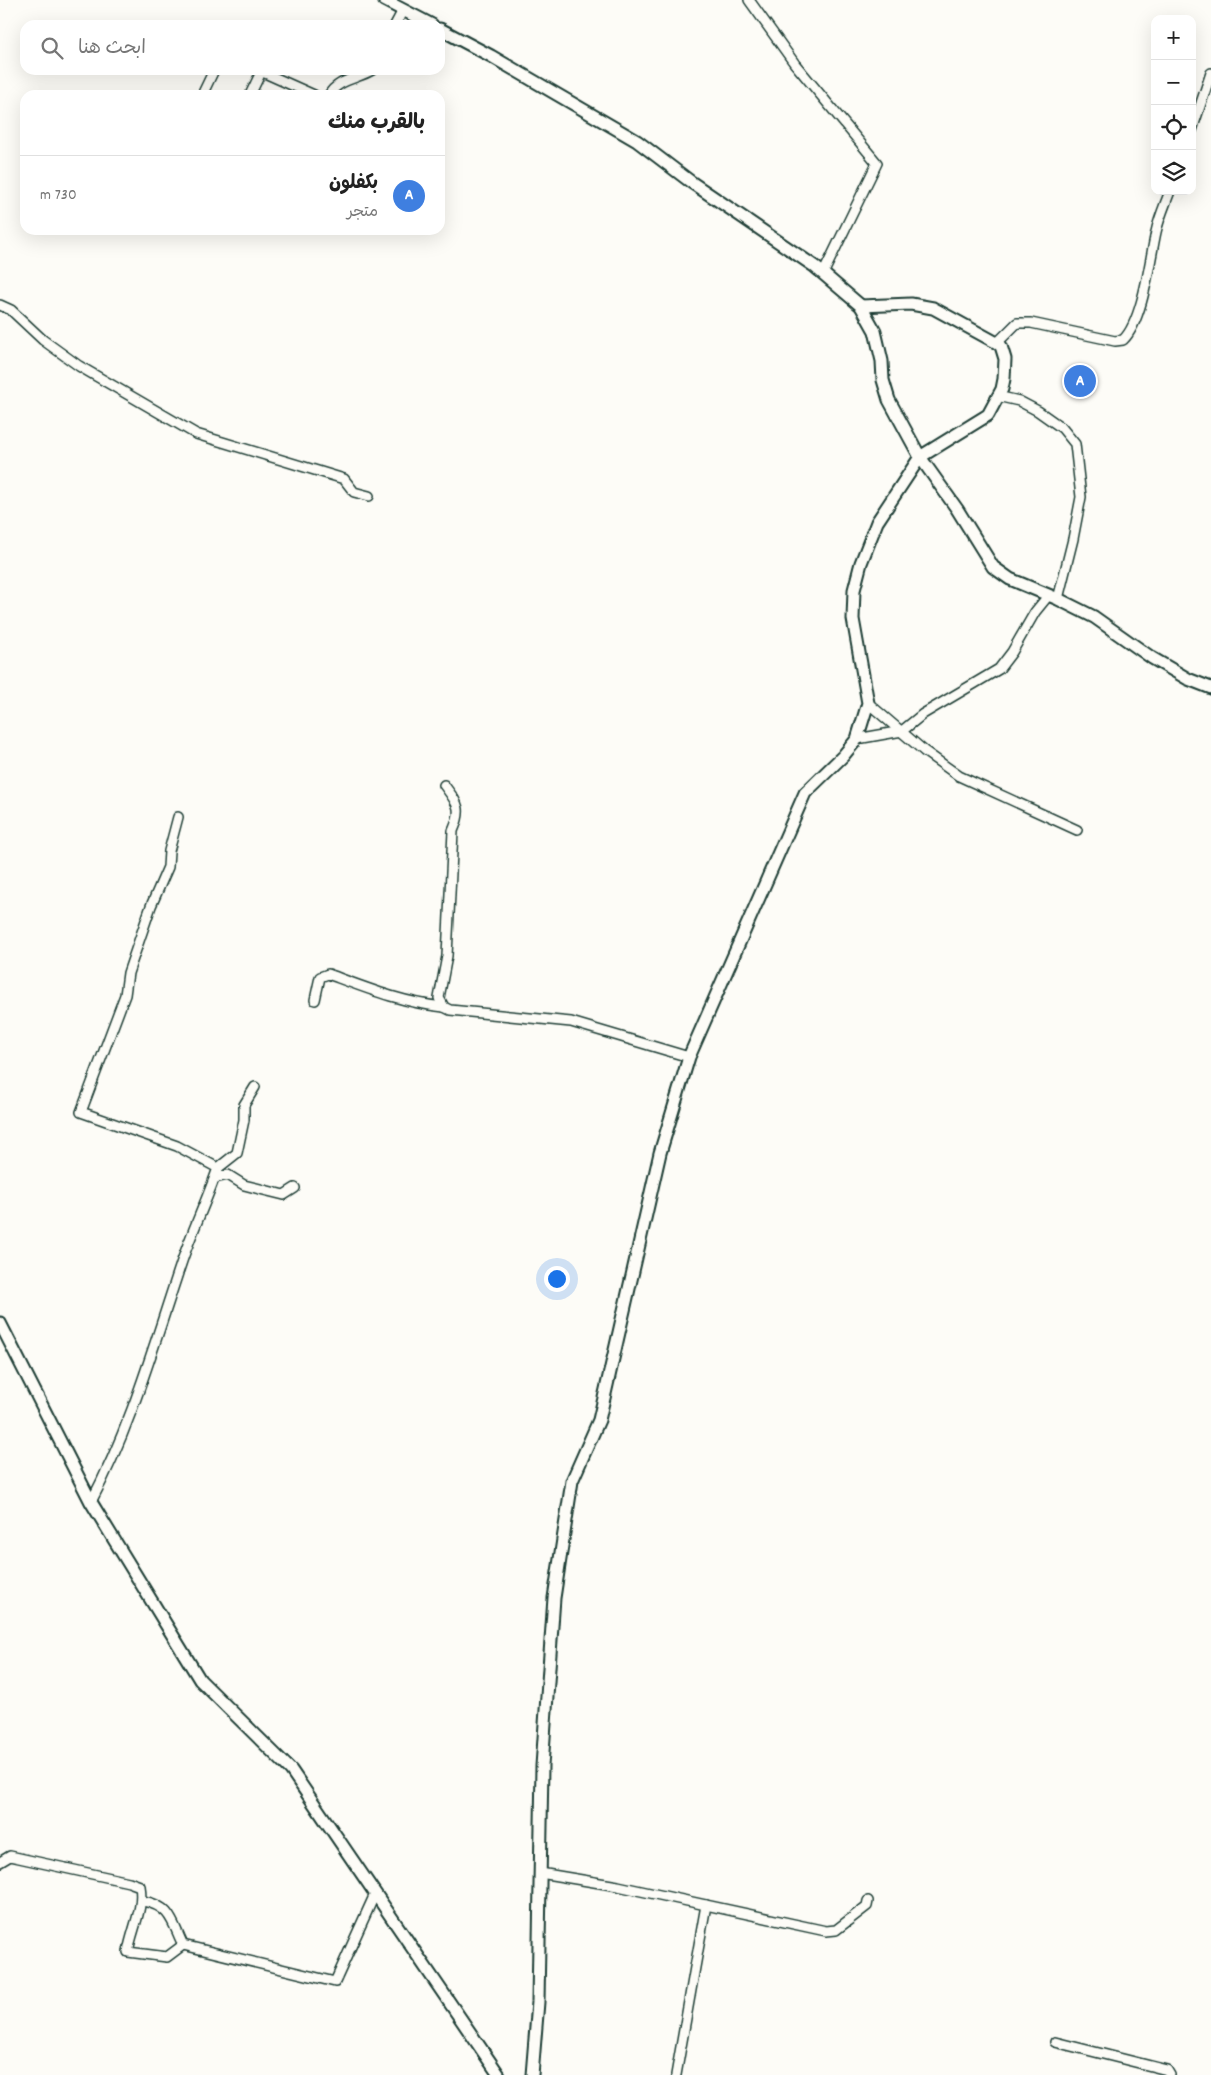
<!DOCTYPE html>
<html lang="ar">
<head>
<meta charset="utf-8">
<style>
	:root { --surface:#fff; --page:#f6f6f6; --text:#222; --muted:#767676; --line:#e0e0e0; --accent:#1a73e8 }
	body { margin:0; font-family:Dekko,"Playpen Sans Arabic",sans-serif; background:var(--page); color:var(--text); direction:rtl }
	.controls { position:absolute; right:15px; top:15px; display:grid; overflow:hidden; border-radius:10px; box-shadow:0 5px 20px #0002 }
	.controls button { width:45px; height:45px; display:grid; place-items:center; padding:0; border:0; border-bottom:1px solid var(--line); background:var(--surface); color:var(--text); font:25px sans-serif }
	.you { position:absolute; left:556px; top:1278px; width:18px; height:18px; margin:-12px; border:4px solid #fff; border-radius:50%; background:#1a73e8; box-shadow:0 0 0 8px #1a73e833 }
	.badge { display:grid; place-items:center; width:32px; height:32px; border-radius:50%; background:var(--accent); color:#fff; font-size:16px; font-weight:700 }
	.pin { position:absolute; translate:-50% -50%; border:2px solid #fff; box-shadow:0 1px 5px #0006 }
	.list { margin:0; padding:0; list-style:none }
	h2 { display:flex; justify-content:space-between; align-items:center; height:65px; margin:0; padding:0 20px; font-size:21px }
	h2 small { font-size:16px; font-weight:400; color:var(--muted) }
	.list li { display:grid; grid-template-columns:32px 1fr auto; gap:15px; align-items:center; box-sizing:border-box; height:80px; padding:0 20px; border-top:1px solid var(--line) }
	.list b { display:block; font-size:19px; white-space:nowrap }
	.list p { margin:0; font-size:16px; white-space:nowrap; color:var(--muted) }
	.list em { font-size:16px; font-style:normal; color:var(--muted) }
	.icon { flex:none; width:28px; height:28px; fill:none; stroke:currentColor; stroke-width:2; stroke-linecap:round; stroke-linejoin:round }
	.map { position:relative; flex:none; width:1211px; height:2075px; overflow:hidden; direction:ltr }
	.search { position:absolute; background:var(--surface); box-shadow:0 5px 20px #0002; left:20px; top:20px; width:425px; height:55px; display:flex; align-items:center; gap:12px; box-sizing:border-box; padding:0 18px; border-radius:15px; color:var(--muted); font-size:19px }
	.panel { position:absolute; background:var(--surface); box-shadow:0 5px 20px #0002; left:20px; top:90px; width:425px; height:145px; border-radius:15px; direction:rtl }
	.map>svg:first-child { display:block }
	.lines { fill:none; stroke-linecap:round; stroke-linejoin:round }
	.minor-casing { stroke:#1f3d34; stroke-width:12 }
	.tertiary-casing { stroke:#1f3d34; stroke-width:15 }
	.minor { stroke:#fdfcf7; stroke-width:9 }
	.tertiary { stroke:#fdfcf7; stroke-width:11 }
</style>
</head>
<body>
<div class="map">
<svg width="1211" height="2075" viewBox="0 0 1211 2075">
	<rect width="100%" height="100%" fill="#fdfcf7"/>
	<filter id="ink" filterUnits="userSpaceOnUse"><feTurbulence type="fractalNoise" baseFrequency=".02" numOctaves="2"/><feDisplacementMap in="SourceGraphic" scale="10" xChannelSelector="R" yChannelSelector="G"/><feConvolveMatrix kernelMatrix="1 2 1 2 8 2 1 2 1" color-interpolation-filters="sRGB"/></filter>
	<g filter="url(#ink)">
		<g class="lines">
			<g class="minor-casing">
				<g id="minor">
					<path d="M749 0 795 64 877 163 823 274"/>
					<path d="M395 25 403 10"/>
					<path d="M258 70 314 95"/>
					<path d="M202 95 214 70"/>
					<path d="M250 95 261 72"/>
					<path d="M329 95C338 79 357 79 372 70"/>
					<path d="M1192 130 1211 73"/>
					<path d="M0 305 11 310 43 340 79 366 196 434 344 479 354 492 369 496"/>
					<path d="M997 343 1017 323H1031L1115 341 1123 340C1143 321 1150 259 1156 232 1159 218 1165 205 1170 191"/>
					<path d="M997 396 1019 401 1038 411 1062 428 1075 444 1081 497 1073 539 1058 599"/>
					<path d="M868 703 924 751 959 776 1077 830"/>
					<path d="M857 739 902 731 923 714 999 669 1012 652 1035 612 1048 596"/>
					<path d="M444 785C458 804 463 808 453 831L447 956 439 998 444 1007 450 1010 571 1022 689 1057"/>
					<path d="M315 1000 320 977 328 974C366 988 403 1003 444 1007"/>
					<path d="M218 1168 237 1153 244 1120V1105L255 1087"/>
					<path d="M215 1178 228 1175 244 1185 284 1195 295 1188"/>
					<path d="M91 1502C131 1427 154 1344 181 1264 192 1231 207 1200 218 1168L177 1146 81 1112 125 995 128 973 151 906 168 867 169 851 178 817"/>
					<path d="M0 1862 10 1856 129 1882 140 1886C144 1908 132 1929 128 1952L167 1957 183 1945"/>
					<path d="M540 1873 618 1886 826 1931 836 1930 867 1906 868 1901"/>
					<path d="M143 1901C171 1906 172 1922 183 1945L335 1982 375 1894"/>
					<path d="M1055 2042 1167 2070 1170 2075"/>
					<path d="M676 2075 706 1905"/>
				</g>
			</g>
			<g class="tertiary-casing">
				<g id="tertiary">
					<path d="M384 0 432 25"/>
					<path d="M440 29 491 56 637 141 691 182 814 266 861 306 875 331 882 361 883 380 889 400 920 457 957 509 993 567 1010 579 1058 599 1094 617 1152 658 1188 679 1211 688"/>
					<path d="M0 1323 91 1502 200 1680 291 1770 499 2075"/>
					<path d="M532 2075 538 2002 542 1766 554 1598 572 1481 599 1420 660 1153 689 1057 805 793 843 756 857 739 868 703 853 619 854 590 861 563 877 522 920 457 988 415 1002 389 1004 379 1005 359 1001 346 997 343 933 308 911 304 861 306"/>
				</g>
			</g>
			<use href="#minor" class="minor"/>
			<use href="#tertiary" class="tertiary"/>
		</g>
	</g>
</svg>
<div class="controls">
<button>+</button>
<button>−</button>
<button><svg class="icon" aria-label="locate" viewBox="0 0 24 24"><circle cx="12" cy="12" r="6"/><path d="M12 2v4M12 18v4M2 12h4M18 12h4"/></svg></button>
<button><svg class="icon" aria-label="layers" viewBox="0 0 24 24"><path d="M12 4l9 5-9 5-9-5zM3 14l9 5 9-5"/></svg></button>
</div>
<div class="you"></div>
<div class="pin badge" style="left:1080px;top:381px;background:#3f7fe0">A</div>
<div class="search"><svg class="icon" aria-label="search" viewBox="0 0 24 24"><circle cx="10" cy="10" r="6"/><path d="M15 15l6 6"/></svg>ابحث هنا</div>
<section class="panel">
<h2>بالقرب منك<small></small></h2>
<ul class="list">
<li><span class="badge" style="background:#3f7fe0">A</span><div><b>بكفلون</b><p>متجر</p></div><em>730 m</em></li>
</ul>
</section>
</div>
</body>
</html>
